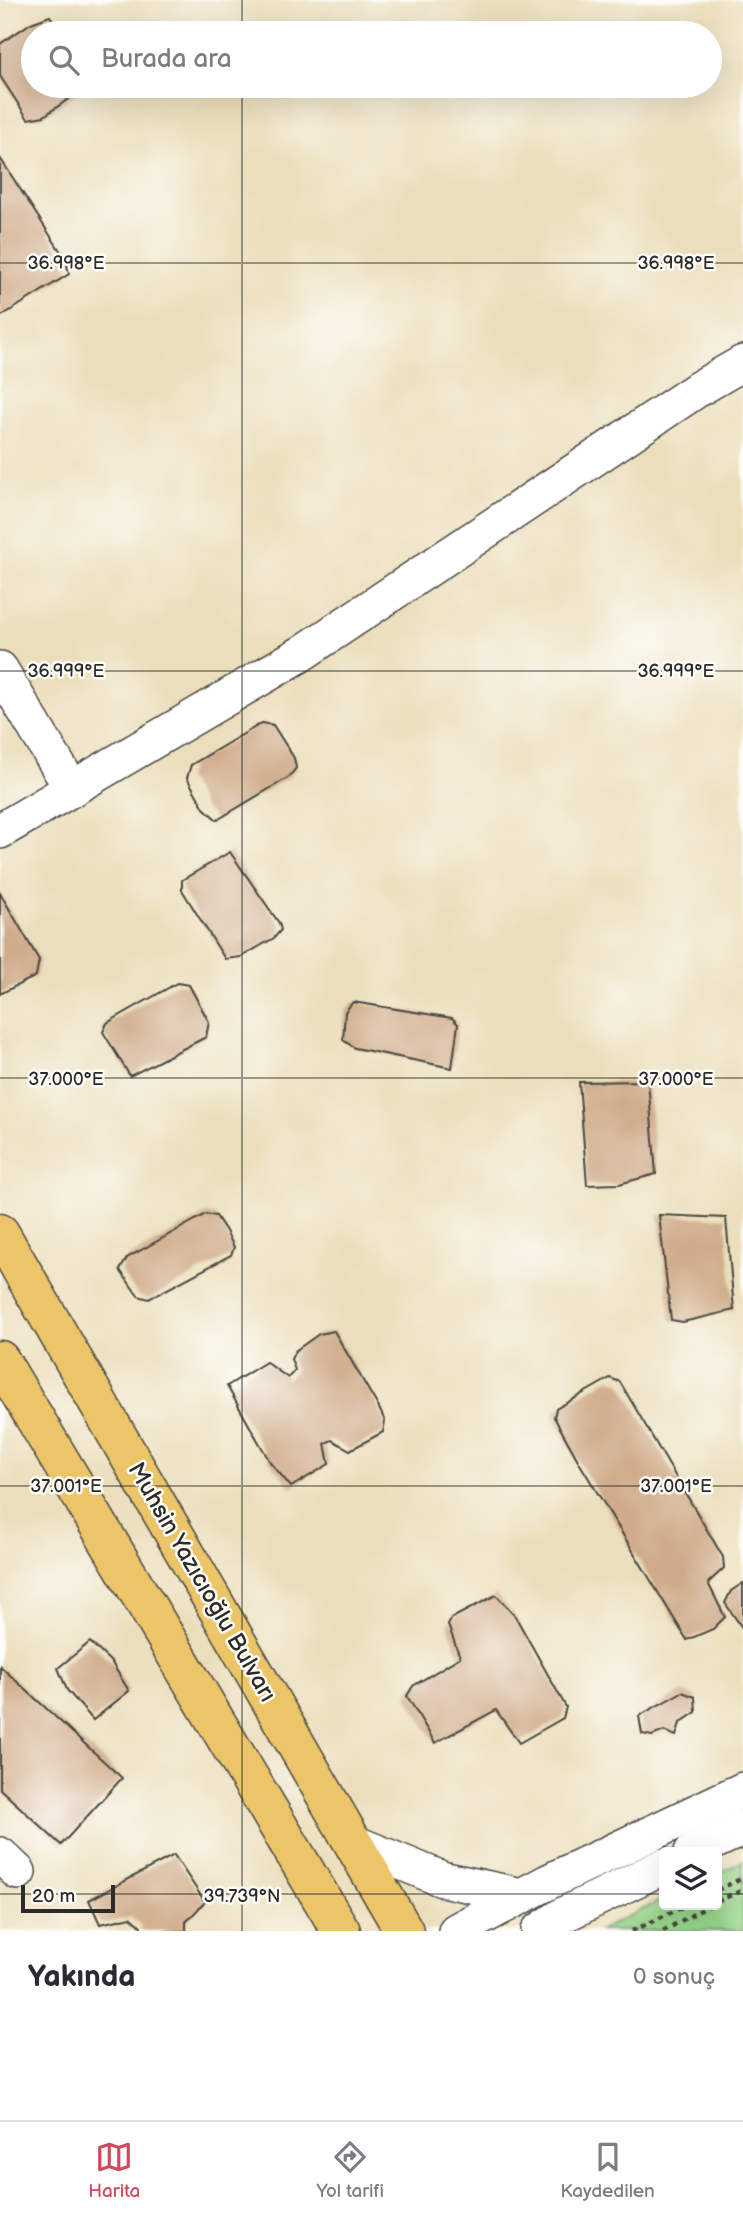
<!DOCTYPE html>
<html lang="tr">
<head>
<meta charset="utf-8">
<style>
	:root { --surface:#fff; --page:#f7f7f7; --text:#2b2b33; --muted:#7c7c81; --line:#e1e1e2; --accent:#d1495b }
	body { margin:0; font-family:"Balsamiq Sans",sans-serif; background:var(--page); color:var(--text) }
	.controls { position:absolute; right:21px; bottom:21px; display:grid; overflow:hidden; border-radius:7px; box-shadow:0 7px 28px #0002 }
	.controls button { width:63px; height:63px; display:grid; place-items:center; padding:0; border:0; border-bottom:2px solid var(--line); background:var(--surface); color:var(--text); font:35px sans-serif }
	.scale { position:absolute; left:21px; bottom:18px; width:94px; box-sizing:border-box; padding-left:7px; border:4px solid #2b2b2b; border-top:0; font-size:19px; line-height:24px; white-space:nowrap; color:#2b2b2b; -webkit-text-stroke:5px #fdfcf7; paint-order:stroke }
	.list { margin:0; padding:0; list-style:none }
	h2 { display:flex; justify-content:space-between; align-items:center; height:91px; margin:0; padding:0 28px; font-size:30px }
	h2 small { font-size:23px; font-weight:400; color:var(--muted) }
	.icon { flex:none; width:38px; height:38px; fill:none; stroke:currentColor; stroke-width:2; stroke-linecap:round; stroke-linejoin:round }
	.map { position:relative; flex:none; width:743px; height:1931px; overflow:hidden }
	.search { position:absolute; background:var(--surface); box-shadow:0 7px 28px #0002; left:21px; right:21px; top:21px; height:77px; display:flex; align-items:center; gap:18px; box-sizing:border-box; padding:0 24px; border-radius:38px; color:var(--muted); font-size:26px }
	.sheet { height:189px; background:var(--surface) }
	nav { display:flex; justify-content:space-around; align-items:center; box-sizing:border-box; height:98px; border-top:2px solid var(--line); background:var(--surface); font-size:19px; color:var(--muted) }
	nav a { display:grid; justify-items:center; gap:4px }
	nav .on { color:var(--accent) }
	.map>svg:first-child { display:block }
	.green { fill:#95d388; stroke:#607f5a; stroke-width:2 }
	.building { fill:#cfab89 }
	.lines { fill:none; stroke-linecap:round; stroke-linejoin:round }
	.minor-casing { stroke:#484641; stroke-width:38 }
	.major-casing { stroke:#484641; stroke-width:41 }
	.path { stroke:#484641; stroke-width:4.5; stroke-dasharray:5 5; stroke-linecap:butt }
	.minor { stroke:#fff; stroke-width:35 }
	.major { stroke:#edc569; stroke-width:38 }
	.ticks { fill:none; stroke:#2b2b2b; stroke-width:2; stroke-opacity:0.45 }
	.labels { text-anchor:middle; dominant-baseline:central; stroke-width:5; stroke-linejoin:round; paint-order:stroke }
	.street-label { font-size:24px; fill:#2b2b2b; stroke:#fdfcf7 }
	.ticks-label { font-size:18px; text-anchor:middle; fill:#2b2b2b; stroke:#fdfcf7; stroke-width:5; stroke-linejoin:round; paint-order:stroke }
</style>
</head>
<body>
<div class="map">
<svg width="743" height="1931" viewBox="0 0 743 1931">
	<rect width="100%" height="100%" fill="#fdfcf7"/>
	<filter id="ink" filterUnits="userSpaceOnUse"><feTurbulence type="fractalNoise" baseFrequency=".0143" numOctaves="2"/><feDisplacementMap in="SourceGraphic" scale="14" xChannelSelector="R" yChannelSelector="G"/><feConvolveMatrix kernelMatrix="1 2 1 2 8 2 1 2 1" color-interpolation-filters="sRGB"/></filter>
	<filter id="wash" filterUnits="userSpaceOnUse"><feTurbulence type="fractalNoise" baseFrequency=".00686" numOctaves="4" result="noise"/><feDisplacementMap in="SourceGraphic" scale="28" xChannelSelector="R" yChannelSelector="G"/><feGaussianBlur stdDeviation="1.57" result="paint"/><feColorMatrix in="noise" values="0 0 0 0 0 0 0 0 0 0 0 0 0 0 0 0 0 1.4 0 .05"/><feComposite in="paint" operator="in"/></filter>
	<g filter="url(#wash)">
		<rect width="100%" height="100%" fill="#ebdebb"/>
		<path class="green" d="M743 1861V1931H598L664 1899V1905H717V1874Z"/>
		<g id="blocks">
			<g class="building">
				<path d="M50 16 62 33H33V86H87L44 116 28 119 0 76V44L31 23Z"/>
				<path d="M0 158 66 260 69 274 0 317Z"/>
				<path d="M262 723 273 725 294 758 296 768 289 777 217 820 204 808 187 778 191 765Z"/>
				<path d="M230 852 279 923 281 930 274 938 241 957 225 959 182 890V880Z"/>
				<path d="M0 893 39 960 36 976 0 994Z"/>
				<path d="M177 983 189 985 209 1022 206 1037 130 1076 103 1032 107 1023Z"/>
				<path d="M353 1002 452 1018 458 1024 452 1068 355 1048 343 1040 345 1012Z"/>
				<path d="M648 1081 656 1174 619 1184 587 1185 579 1082Z"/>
				<path d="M206 1214 216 1216 226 1231 234 1247 231 1255 149 1299 138 1296 120 1270 127 1258Z"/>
				<path d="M659 1215 726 1218 734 1310 683 1322 671 1320Z"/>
				<path d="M334 1331 379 1408 385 1421 383 1432 350 1450 332 1440 325 1443 329 1464 291 1487 270 1462 227 1386 266 1362 288 1378 295 1370 291 1359 295 1351 319 1334Z"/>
				<path d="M610 1378 620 1382 723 1557 724 1568 708 1583 725 1617 713 1629 687 1640 580 1464 554 1417 556 1409Z"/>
				<path d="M743 1583V1629L725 1603 731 1591Z"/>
				<path d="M496 1595 514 1614 566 1707 563 1718 519 1743 496 1710 435 1743 407 1696 413 1686 460 1657 448 1625 452 1618Z"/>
				<path d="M90 1642 112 1663 129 1691 93 1720 67 1690 58 1668Z"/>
				<path d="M0 1666 122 1778 61 1845 0 1789Z"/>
				<path d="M682 1692 695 1697 696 1712 680 1723 676 1736 664 1731 652 1736 642 1734 639 1716Z"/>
				<path d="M174 1855 205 1902 186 1922V1931H140L141 1926 131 1917 100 1924 89 1900Z"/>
			</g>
		</g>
	</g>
	<g filter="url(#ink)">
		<use href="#blocks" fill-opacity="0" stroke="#484641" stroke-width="2"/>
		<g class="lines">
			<g class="minor-casing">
				<g id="minor">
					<path d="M0 669 72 789"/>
					<path d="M0 831 301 654 698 389 743 363"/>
					<path d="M352 1842 442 1879 522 1896"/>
					<path d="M692 1852 743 1828"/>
					<path d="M0 1855 18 1872"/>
					<path d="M456 1931 548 1882 743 1790"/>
					<path d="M539 1931 563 1915 664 1866"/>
				</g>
			</g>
			<g class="major-casing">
				<g id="major">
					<path d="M0 1233 404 1931"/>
					<path d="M0 1360 341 1931"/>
				</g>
			</g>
			<g class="path">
				<path d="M717 1890 743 1878"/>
				<path d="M717 1901 743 1890"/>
				<path d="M632 1931 687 1905"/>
				<path d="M663 1931 710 1905"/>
			</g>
			<use href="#minor" class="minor"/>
			<use href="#major" class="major"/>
		</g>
	</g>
	<path class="ticks" d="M242 0V33M242 86V1931M0 263H743M0 671H743M0 1078H743M0 1486H743M0 1894H664M717 1894H743"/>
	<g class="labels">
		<g class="street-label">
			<text transform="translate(202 1582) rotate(60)">Muhsin Yazıcıoğlu Bulvarı</text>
		</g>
	</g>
	<g class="ticks-label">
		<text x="676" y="269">36.998°E</text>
		<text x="66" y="269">36.998°E</text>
		<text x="66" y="677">36.999°E</text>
		<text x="676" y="677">36.999°E</text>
		<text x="676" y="1085">37.000°E</text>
		<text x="66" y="1085">37.000°E</text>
		<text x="66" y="1492">37.001°E</text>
		<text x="676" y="1492">37.001°E</text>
		<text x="242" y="1902">39.739°N</text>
	</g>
</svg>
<div class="controls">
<button><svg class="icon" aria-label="layers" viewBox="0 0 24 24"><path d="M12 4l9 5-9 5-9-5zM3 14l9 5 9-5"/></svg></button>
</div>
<div class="scale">20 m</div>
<div class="search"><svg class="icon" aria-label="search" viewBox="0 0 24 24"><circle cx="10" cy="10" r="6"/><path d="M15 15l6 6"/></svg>Burada ara</div>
</div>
<section class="sheet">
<h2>Yakında<small>0 sonuç</small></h2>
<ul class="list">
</ul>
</section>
<nav>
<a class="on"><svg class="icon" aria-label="map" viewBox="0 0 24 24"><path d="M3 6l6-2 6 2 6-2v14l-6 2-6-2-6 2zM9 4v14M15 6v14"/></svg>Harita</a>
<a><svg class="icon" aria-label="directions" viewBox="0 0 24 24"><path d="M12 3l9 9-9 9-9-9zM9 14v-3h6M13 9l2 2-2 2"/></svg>Yol tarifi</a>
<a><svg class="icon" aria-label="saved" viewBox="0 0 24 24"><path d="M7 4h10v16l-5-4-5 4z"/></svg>Kaydedilen</a>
</nav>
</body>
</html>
